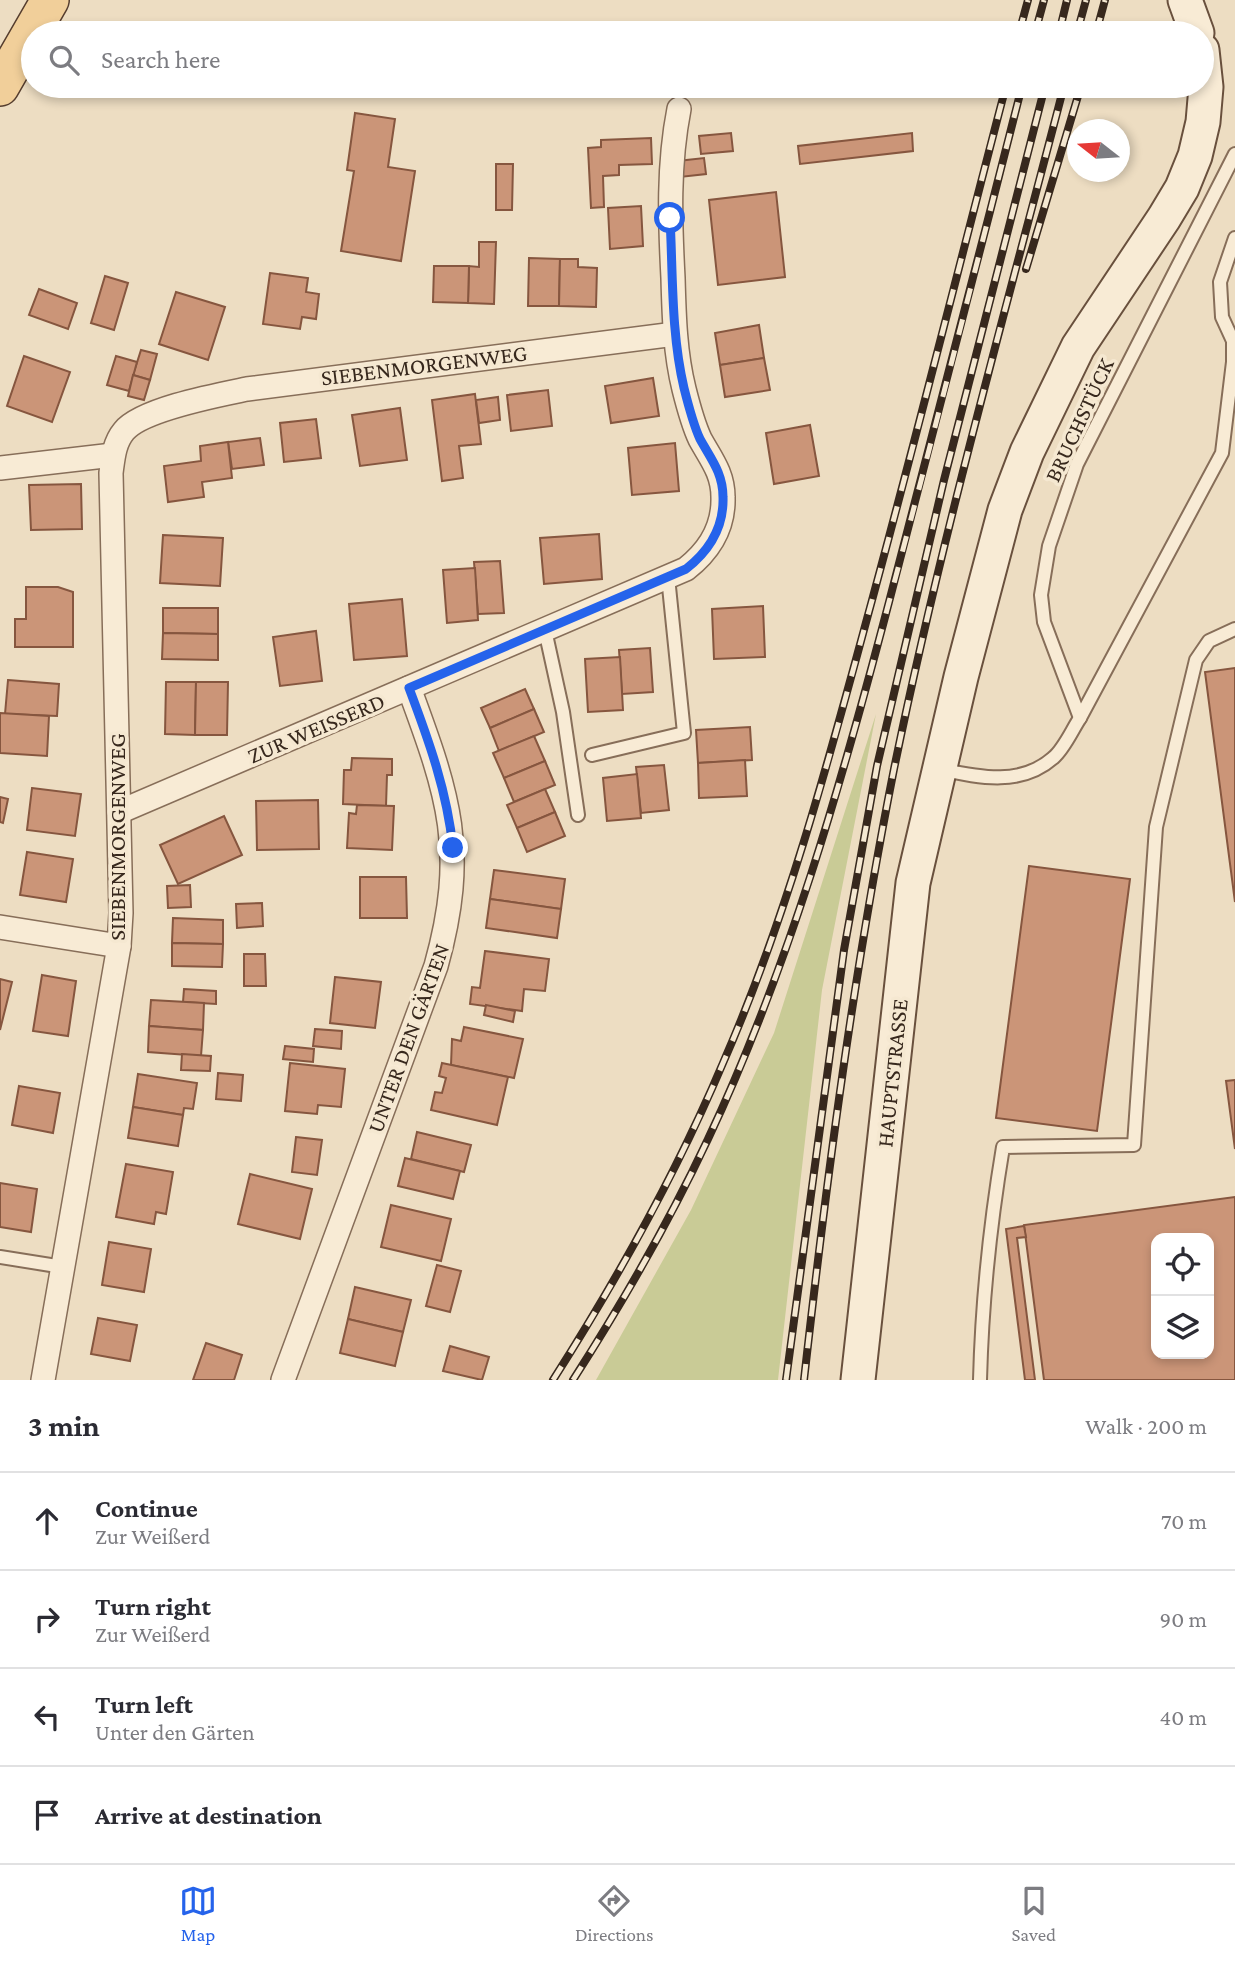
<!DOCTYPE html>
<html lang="en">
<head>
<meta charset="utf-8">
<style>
	:root { --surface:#fff; --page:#f7f7f7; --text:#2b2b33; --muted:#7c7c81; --line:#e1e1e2; --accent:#2563eb }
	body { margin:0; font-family:"Crimson Pro",serif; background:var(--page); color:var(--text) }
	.controls { position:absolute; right:21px; bottom:21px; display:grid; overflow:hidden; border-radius:14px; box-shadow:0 4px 10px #0003 }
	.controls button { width:63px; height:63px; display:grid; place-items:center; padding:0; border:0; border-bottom:2px solid var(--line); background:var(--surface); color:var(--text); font:35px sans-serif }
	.compass { position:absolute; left:1067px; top:119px; width:63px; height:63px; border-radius:50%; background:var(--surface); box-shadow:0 4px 10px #0003; rotate:287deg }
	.stop { position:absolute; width:21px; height:21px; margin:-16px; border:5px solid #2563eb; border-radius:50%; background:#fff }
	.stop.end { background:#2563eb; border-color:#fff; box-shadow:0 2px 7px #0008 }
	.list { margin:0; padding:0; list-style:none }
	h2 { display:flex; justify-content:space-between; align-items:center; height:91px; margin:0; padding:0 28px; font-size:30px }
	h2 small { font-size:23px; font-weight:400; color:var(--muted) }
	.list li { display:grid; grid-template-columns:46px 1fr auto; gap:21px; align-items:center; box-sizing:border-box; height:98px; padding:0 28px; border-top:2px solid var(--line) }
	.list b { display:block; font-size:26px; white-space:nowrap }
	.list p { margin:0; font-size:23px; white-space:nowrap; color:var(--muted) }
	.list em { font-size:23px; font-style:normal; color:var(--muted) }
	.icon { flex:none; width:38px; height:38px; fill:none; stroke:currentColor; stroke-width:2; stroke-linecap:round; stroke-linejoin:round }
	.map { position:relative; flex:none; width:1235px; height:1380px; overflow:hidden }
	.search { position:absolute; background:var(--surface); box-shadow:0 4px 10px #0003; left:21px; right:21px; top:21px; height:77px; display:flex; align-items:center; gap:18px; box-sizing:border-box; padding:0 24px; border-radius:38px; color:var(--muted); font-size:26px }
	.sheet { height:483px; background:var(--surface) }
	nav { display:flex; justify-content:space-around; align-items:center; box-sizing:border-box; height:98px; border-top:2px solid var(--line); background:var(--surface); font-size:19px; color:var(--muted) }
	nav a { display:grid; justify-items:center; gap:4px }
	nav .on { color:var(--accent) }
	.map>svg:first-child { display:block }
	.green { fill:#c9cb96 }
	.building { fill:#cb9578; stroke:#86563f; stroke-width:2; fill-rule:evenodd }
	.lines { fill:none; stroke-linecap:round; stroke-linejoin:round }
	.lane-casing { stroke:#876e59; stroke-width:16 }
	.street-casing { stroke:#876e59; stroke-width:26 }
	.secondary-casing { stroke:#69503d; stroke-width:37 }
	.primary-casing { stroke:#553d2e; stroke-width:40 }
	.lane { stroke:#f8ebd5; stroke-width:12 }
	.street { stroke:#f8ebd5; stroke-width:23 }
	.secondary { stroke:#f8ebd5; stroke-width:33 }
	.primary { stroke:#f1cf9a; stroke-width:37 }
	.rail-casing { stroke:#37281d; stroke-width:8 }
	.rail { stroke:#f5e8d1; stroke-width:5; stroke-dasharray:16; stroke-linecap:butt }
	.route { stroke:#2563eb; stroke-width:9 }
	.labels { text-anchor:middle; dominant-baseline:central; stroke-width:7; stroke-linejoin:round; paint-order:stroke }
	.street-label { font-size:23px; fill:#37281d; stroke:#f5e8d1 }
</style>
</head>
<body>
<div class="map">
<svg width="1235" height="1380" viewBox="0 0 1235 1380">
	<rect width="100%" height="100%" fill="#edddc2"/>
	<path class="green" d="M876 714 822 990 778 1380H596L691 1210 774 1033Z"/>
	<g class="building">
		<path d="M355 113 395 119 388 167 415 171 401 261 341 251 354 171 347 170Z"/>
		<path d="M731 133 733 151 701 154 699 136Z"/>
		<path d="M912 133 913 151 800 164 798 146Z"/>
		<path d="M651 138 652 164 619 165V175L603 176 604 207 591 208 588 148 601 147V140Z"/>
		<path d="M704 158 706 174 680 177 678 161Z"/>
		<path d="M496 164H513L512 210H496Z"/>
		<path d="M776 192 785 277 718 285 709 200Z"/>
		<path d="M641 206 643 246 610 249 608 208Z"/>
		<path d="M479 242H496L494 304 468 303 469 266 479 267Z"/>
		<path d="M529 258 560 259 559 306H528Z"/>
		<path d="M560 259H578V267L597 268 596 307 559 306Z"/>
		<path d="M434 266H469L468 303 433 302Z"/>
		<path d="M270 273 308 278 306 292 319 294 316 319 302 317 300 329 263 324Z"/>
		<path d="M105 276 128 283 114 330 91 323Z"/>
		<path d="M39 289 77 303 68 329 29 315Z"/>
		<path d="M176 292 225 307 208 360 159 344Z"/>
		<path d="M759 325 764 358 720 365 715 333Z"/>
		<path d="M141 350 157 354 150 380 133 375Z"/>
		<path d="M24 356 70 372 52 422 7 406Z"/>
		<path d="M116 356 137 362 129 391 107 385Z"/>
		<path d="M764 358 770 390 725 397 720 365Z"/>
		<path d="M133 375 150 380 144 400 128 396Z"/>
		<path d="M653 378 659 416 611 423 605 386Z"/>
		<path d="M548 390 552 426 511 431 507 395Z"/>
		<path d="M475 394 481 444 459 446 463 478 442 481 432 400Z"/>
		<path d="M498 397 500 420 479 423 476 400Z"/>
		<path d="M400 408 407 460 360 466 352 415Z"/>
		<path d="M316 419 321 458 284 462 280 423Z"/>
		<path d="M810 425 819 476 774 484 766 433Z"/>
		<path d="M260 438 264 465 232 469 228 442Z"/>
		<path d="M228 442 232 478 202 482 204 497 168 502 164 466 201 461 200 446Z"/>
		<path d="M675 443 679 491 632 495 628 448Z"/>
		<path d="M81 484 82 529 31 530 29 485Z"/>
		<path d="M599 534 602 579 544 584 540 538Z"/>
		<path d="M163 535 223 538 220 586 160 583Z"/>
		<path d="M500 561 504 613 478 614 474 562Z"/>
		<path d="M475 568 478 620 447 623 443 570Z"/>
		<path d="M26 587H58L73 592V647H15V619H26Z"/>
		<path d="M402 599 407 656 354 660 349 604Z"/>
		<path d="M763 606 765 657 714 659 712 609Z"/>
		<path d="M163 608H218V634L163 633Z"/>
		<path d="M316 631 322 681 280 686 273 637Z"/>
		<path d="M163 633 218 634V660L162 659Z"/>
		<path d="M650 648 653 692 622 694 619 650Z"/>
		<path d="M620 657 623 710 588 712 585 659Z"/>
		<path d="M1235 668V902L1205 672Z"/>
		<path d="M8 680 59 684 57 716 5 714Z"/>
		<path d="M166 682H196L195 735 165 734Z"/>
		<path d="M196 682H228L227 735H195Z"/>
		<path d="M525 689 534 709 490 728 481 708Z"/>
		<path d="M534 709 544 732 499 751 490 728Z"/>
		<path d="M0 713 49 716 47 756 0 753Z"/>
		<path d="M750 727 752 760 698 763 696 730Z"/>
		<path d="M534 736 545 761 504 778 493 753Z"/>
		<path d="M352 758 392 759V775H387L386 806 343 804 344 770H351Z"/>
		<path d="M745 760 747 796 699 798 698 763Z"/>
		<path d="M545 761 555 785 514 802 504 778Z"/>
		<path d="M664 765 669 810 641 813 636 767Z"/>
		<path d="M637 774 641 818 607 821 603 778Z"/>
		<path d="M32 788 81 794 75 836 27 830Z"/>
		<path d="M545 789 555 812 517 828 507 805Z"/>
		<path d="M0 797 8 799 3 823 0 822Z"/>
		<path d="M318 800 319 849 257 850 256 801Z"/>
		<path d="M357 805 394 806 392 850 347 848 349 813 356 814Z"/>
		<path d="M555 812 565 836 527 852 517 828Z"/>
		<path d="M224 816 242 855 178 884 160 845Z"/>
		<path d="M27 852 73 859 66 902 20 895Z"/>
		<path d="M1029 866 1130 879 1097 1131 996 1118Z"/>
		<path d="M494 870 565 879 561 909 490 899Z"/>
		<path d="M360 877H406L407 918H360Z"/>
		<path d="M190 885 191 907 168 908 167 886Z"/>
		<path d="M490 899 561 909 557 938 486 928Z"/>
		<path d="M262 903 263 926 237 928 236 904Z"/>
		<path d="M173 918 223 920V944L172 943Z"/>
		<path d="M172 943 223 944 222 967 172 966Z"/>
		<path d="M485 951 549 959 545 991 524 989 522 1011 470 1004 472 987 480 988Z"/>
		<path d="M244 954H265L266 986H244Z"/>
		<path d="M42 975 76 981 68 1036 33 1031Z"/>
		<path d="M335 977 381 982 375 1028 330 1023Z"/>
		<path d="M0 979 12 982 0 1030Z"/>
		<path d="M184 989 216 991V1004L183 1002Z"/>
		<path d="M151 1000 204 1003 203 1030 149 1026Z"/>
		<path d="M486 1005 515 1011 513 1022 484 1015Z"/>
		<path d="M149 1026 203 1030 201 1056 148 1052Z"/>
		<path d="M464 1027 523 1039 514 1078 451 1065 452 1039 461 1041Z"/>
		<path d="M315 1029 342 1031 341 1049 313 1046Z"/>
		<path d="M285 1046 314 1049 313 1062 283 1059Z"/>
		<path d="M182 1054 211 1056 210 1071 181 1070Z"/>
		<path d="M290 1063 345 1069 341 1107 318 1105 317 1114 285 1111Z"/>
		<path d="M442 1063 508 1077 497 1125 431 1110 435 1092 442 1093 446 1078 439 1076Z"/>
		<path d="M218 1073 243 1075 241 1101 216 1099Z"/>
		<path d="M138 1074 197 1083 193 1109 184 1108 183 1115 133 1107Z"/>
		<path d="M1235 1080V1149L1226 1081Z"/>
		<path d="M19 1086 60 1093 53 1133 12 1125Z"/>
		<path d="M133 1107 183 1115 178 1146 128 1138Z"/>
		<path d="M417 1132 471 1145 464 1172 411 1159Z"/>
		<path d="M296 1137 322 1140 317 1175 292 1172Z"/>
		<path d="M405 1158 460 1171 453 1199 398 1186Z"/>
		<path d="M126 1164 173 1172 166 1214 156 1212 154 1224 116 1217Z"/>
		<path d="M250 1174 312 1189 300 1239 238 1224Z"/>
		<path d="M0 1183 37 1189 31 1232 0 1227Z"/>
		<path d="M1235 1197V1380H1044L1024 1225ZM1156 1238H1209V1354H1156Z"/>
		<path d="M391 1205 451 1219 441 1261 381 1247Z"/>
		<path d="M1024 1226 1026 1237 1017 1238 1035 1380H1025L1006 1229Z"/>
		<path d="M109 1242 151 1249 144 1292 102 1285Z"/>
		<path d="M437 1265 461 1271 450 1312 426 1306Z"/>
		<path d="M355 1287 411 1300 403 1332 348 1319Z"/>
		<path d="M98 1318 137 1325 130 1361 91 1354Z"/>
		<path d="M348 1319 403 1332 395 1366 340 1353Z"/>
		<path d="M206 1343 242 1355 234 1380H193Z"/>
		<path d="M450 1346 489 1357 482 1380 443 1371Z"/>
	</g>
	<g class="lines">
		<g class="lane-casing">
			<g id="lane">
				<path d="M545 630 563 712 578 815"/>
				<path d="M1080 718 1044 622 1041 595 1049 546 1077 464 1235 154"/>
				<path d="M592 755 684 733 668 577"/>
				<path d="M939 769C978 777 1020 787 1053 758 1064 749 1072 730 1080 718L1222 453 1233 362V341L1222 317 1220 282 1235 238"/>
				<path d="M0 1257 63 1267"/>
				<path d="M980 1380C982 1301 990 1225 1003 1147L1134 1145 1156 827 1196 660 1209 641 1235 629"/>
			</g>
		</g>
		<g class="street-casing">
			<g id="street">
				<path d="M0 468 113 455"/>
				<path d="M119 812 686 569C709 551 724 527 723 497 723 473 711 459 700 439 693 424 688 405 684 389 675 353 674 315 673 278 670 221 668 165 679 109"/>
				<path d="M0 927 119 946"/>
				<path d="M43 1380 119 946 121 913 111 473C113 458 114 443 124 431 142 409 218 395 247 389L675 334"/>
				<path d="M283 1380 436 966C468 851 449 796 409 688"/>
			</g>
		</g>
		<g class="secondary-casing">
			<g id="secondary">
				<path d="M1185 0 1197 33"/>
				<path d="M858 1380 913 883 961 677 1005 510 1027 452 1078 347 1164 218 1182 188 1195 156 1203 122 1206 87 1202 50"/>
			</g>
		</g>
		<g class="primary-casing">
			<path id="primary" d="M0 87 50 0"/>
		</g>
		<use href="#lane" class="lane"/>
		<use href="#street" class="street"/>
		<use href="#secondary" class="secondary"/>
		<use href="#primary" class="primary"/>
		<g class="rail-casing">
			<g id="rail">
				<path d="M1019 33 1028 0"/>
				<path d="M1035 33 1044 0"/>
				<path d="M1059 33 1067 0"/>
				<path d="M1077 33 1086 0"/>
				<path d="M1096 33 1105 0"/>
				<path d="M1026 269 1081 86"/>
				<path d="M553 1380C618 1278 676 1174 723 1063 786 919 827 767 868 615 916 439 960 262 1006 86"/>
				<path d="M573 1380C623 1302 669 1222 708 1139 789 967 841 785 889 602 935 430 978 258 1022 86"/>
				<path d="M786 1380 844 950 877 766 944 480 1045 86"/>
				<path d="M804 1380C827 1175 854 971 894 769 941 539 1005 313 1064 86"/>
			</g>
		</g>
		<use href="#rail" class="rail"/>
	</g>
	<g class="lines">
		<path class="route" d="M453 848C447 791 429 741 409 688L686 569C709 551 724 527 723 497 723 473 711 459 700 439 693 424 688 404 684 388 671 333 673 274 670 218"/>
	</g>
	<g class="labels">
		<g class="street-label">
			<text transform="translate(424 365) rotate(-7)">SIEBENMORGENWEG</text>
			<text transform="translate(1079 420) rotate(-65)">BRUCHSTÜCK</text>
			<text transform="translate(316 728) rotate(-23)">ZUR WEISSERD</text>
			<text transform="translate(117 837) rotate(-90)">SIEBENMORGENWEG</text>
			<text transform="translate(408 1038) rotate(-70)">UNTER DEN GÄRTEN</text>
			<text transform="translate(892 1073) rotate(-84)">HAUPTSTRASSE</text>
		</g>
	</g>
</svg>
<div class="controls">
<button><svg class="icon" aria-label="locate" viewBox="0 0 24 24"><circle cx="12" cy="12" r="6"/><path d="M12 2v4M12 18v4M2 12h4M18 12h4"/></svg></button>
<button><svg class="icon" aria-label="layers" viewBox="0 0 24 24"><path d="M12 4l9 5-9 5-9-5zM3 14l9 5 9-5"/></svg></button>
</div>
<svg class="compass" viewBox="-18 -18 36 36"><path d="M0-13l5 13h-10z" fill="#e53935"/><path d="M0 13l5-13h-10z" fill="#7c7c81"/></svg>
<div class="stop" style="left:670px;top:218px"></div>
<div class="stop end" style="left:453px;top:848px"></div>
<div class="search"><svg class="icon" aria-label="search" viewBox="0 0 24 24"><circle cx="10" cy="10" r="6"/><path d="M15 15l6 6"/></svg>Search here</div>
</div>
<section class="sheet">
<h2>3 min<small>Walk · 200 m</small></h2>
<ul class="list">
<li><svg class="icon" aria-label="ahead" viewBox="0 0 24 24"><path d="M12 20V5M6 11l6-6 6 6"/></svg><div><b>Continue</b><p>Zur Weißerd</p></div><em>70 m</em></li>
<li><svg class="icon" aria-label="right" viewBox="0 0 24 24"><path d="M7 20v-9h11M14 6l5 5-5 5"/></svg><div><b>Turn right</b><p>Zur Weißerd</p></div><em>90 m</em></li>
<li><svg class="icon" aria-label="left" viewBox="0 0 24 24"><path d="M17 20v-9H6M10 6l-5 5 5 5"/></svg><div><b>Turn left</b><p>Unter den Gärten</p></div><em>40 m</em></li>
<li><svg class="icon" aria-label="arrive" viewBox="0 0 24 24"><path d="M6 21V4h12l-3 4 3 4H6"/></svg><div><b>Arrive at destination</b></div></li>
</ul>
</section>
<nav>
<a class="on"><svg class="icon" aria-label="map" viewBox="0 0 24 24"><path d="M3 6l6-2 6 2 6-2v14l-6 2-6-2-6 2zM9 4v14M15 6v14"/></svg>Map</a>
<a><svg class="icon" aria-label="directions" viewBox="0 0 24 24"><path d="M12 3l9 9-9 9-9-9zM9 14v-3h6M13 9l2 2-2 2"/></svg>Directions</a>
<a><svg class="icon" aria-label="saved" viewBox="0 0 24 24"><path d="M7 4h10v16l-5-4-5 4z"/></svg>Saved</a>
</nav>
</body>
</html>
